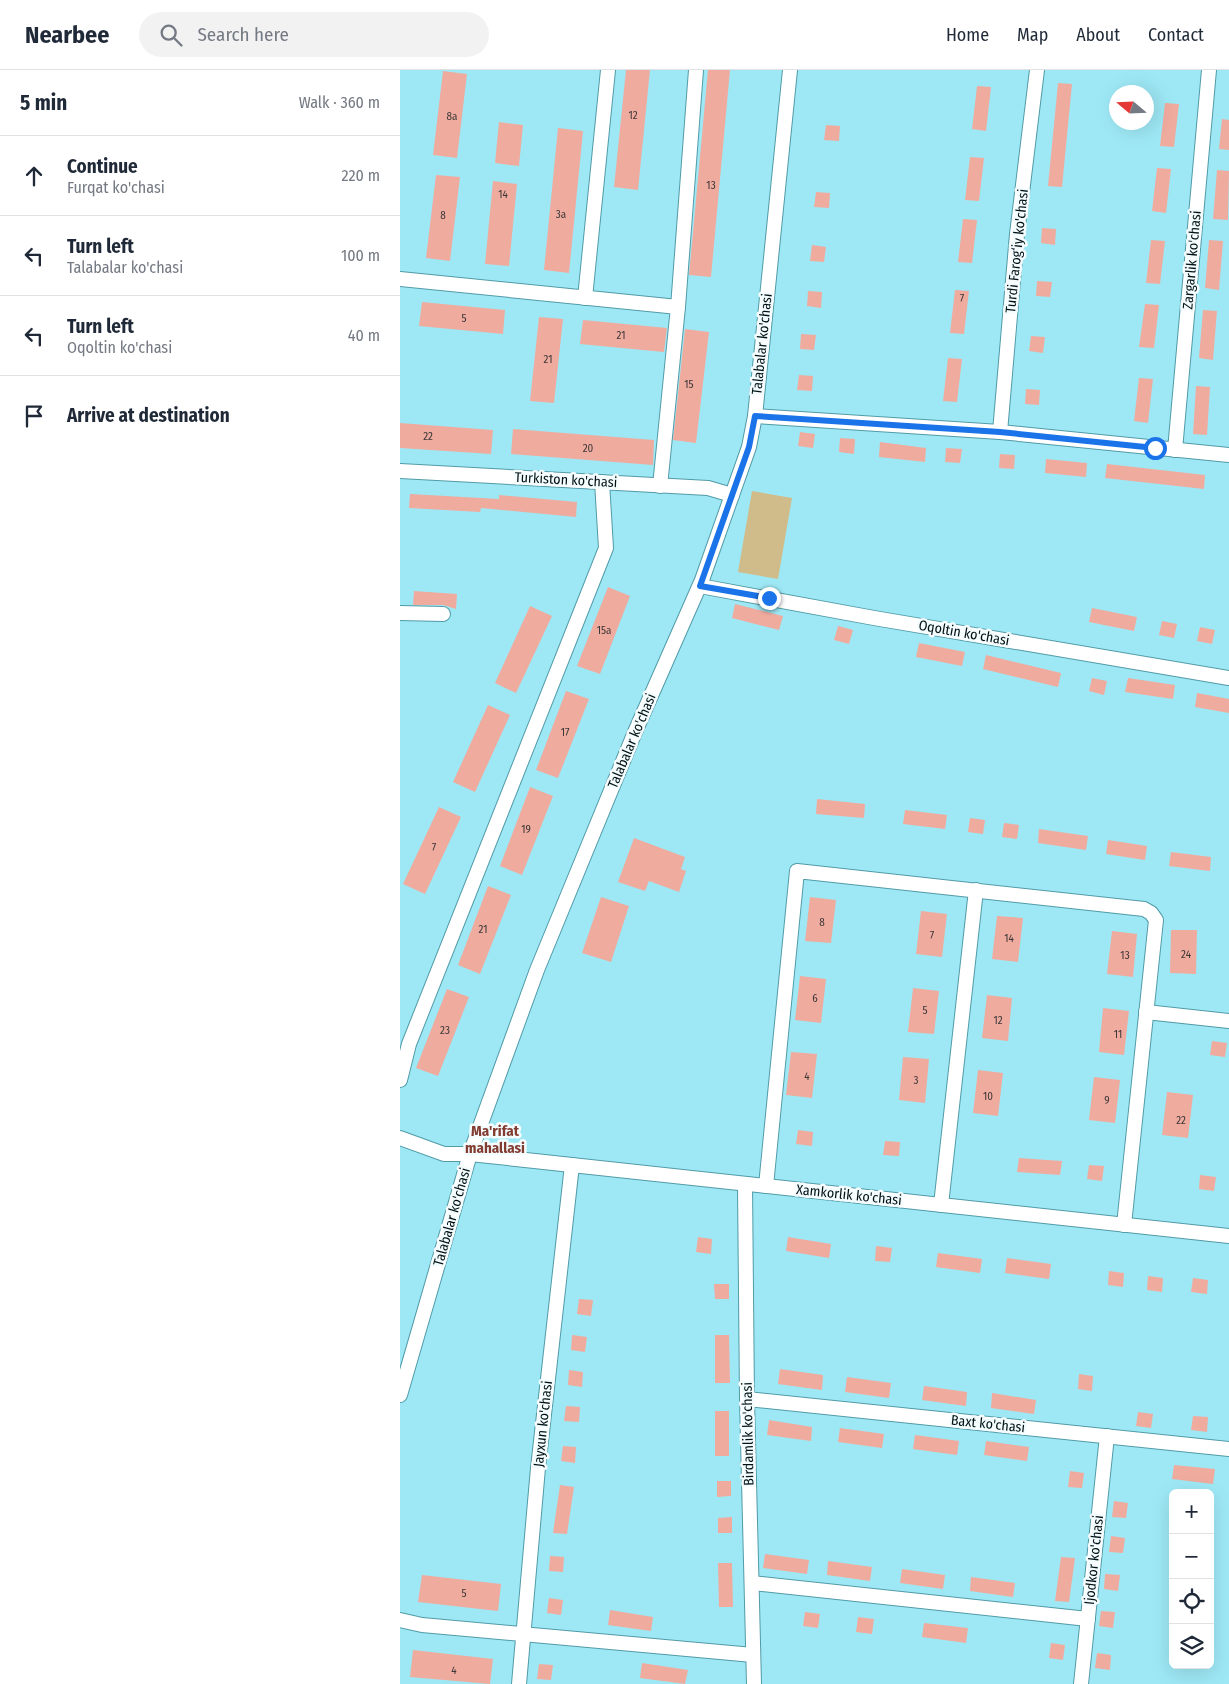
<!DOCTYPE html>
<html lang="en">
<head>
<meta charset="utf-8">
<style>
	:root { --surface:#fff; --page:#f2f2f3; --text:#1f2937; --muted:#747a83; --line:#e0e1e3 }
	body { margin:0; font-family:"Fira Sans Condensed",sans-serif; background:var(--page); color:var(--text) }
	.controls { position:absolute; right:15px; bottom:15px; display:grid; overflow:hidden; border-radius:8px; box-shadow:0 5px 20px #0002 }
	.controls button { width:45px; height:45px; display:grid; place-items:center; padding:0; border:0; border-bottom:1px solid var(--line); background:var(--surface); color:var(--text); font:25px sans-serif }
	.compass { position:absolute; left:709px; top:15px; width:45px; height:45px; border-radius:50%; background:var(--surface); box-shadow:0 5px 20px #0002; rotate:289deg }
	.stop { position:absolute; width:15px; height:15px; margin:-11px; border:4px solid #1a73e8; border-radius:50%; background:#fff }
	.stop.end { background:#1a73e8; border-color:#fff; box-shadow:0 1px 5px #0008 }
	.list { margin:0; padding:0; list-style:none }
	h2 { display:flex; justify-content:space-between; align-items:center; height:65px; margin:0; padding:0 20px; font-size:21px }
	h2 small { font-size:16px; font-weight:400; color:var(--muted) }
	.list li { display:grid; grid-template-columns:32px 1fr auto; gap:15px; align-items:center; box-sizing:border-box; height:80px; padding:0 20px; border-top:1px solid var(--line) }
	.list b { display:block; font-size:19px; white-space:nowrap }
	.list p { margin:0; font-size:16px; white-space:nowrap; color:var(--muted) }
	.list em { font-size:16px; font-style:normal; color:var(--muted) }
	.icon { flex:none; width:28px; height:28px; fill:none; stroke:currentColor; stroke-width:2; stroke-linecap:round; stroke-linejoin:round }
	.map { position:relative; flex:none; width:829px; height:1614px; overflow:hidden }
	header { display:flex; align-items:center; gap:30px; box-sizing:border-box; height:70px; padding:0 25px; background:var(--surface); border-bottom:1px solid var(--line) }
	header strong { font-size:24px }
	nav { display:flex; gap:28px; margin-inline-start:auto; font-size:18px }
	.search { width:350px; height:45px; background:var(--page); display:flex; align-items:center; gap:12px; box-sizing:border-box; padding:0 18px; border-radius:28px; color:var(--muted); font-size:19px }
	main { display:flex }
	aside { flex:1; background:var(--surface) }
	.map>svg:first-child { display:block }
	.green { fill:#d0bc8a }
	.building { fill:#f0ab9f }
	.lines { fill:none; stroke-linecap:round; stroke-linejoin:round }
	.minor-casing { stroke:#519ba7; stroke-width:16 }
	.minor { stroke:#fff; stroke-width:14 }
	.route { stroke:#1a73e8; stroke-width:6 }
	.labels { text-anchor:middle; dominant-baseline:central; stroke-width:5; stroke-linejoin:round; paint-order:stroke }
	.number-label { font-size:11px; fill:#3c3838 }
	.street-label { font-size:14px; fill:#001216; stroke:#f5fcfe }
	.neighbourhood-label { font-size:15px; font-weight:bold; fill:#833c32; stroke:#f5fcfe }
</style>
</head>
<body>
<header>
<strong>Nearbee</strong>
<div class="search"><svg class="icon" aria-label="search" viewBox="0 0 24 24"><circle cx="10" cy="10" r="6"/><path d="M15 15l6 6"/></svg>Search here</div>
<nav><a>Home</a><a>Map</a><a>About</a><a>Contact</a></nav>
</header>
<main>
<aside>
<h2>5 min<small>Walk · 360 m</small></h2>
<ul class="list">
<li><svg class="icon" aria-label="ahead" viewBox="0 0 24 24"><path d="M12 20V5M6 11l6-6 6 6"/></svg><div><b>Continue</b><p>Furqat ko'chasi</p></div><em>220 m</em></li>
<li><svg class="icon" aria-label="left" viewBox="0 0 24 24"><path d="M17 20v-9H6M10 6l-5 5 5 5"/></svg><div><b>Turn left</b><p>Talabalar ko'chasi</p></div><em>100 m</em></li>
<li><svg class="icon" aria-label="left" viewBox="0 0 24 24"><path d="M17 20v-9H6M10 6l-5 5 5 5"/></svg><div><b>Turn left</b><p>Oqoltin ko'chasi</p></div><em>40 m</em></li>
<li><svg class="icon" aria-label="arrive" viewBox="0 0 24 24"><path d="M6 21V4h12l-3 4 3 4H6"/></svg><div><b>Arrive at destination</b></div></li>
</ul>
</aside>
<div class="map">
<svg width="829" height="1614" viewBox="0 0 829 1614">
	<rect width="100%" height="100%" fill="#9ee8f5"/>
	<path class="green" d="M352 421 392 428 378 509 338 502Z"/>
	<g class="building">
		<path d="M226 0H250L238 120 214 117Z"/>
		<path d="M308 0H330L311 207 289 205Z"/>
		<path d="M43 1 67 4 57 88 33 85Z"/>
		<path d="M658 13 672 14 662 117 648 116Z"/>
		<path d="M577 16 591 17 586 61 572 59Z"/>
		<path d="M765 33 779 34 774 77 760 76Z"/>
		<path d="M822 49 829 50V80L819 79Z"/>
		<path d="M99 52 123 55 119 96 95 93Z"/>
		<path d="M426 55 440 56 439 71 424 70Z"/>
		<path d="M158 58 183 61 169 203 144 200Z"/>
		<path d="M570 87 584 88 579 131 565 130Z"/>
		<path d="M757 98 771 99 766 143 752 141Z"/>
		<path d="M817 100 829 101 828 150 813 149Z"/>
		<path d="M36 105 60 107 50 191 26 188Z"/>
		<path d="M93 111 117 114 109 196 85 194Z"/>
		<path d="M416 122 430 123 429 138 414 137Z"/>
		<path d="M563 149 577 150 572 193 558 192Z"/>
		<path d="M642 158 656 159 655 175 641 173Z"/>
		<path d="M751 170 765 171 760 214 746 213Z"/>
		<path d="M809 170 823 171 819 220 805 218Z"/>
		<path d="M412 175 426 177 424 192 410 191Z"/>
		<path d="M637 211 652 212 650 227 636 226Z"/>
		<path d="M555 220 569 221 564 264 550 263Z"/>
		<path d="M408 221 422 222 421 238 407 236Z"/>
		<path d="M22 232 105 240 103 264 19 256Z"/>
		<path d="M745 234 759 235 754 278 739 277Z"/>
		<path d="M803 240 817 241 813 290 799 288Z"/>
		<path d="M139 247 163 249 154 333 130 331Z"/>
		<path d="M183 250 267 258 264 282 180 274Z"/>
		<path d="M285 259 309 262 296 373 273 370Z"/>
		<path d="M401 264 416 265 414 280 400 279Z"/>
		<path d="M631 266 645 267 643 283 629 281Z"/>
		<path d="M548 288 562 289 557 332 543 331Z"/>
		<path d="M399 305 413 306 412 321 397 320Z"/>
		<path d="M739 308 753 309 748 353 734 351Z"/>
		<path d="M796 316 810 317 807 365 793 364Z"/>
		<path d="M626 319 640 320 639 335 625 334Z"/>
		<path d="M0 353 93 360 91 384 0 378Z"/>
		<path d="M113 359 254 370 253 395 111 384Z"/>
		<path d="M400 362 415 364 413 378 398 376Z"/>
		<path d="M440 368 455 369 454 384 439 382Z"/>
		<path d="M480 372 526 378 525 392 479 387Z"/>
		<path d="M546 378 562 379 560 393 545 392Z"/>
		<path d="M600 384 615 385 614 399 599 398Z"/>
		<path d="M646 389 687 393 686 407 645 403Z"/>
		<path d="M707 394 805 405 804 419 705 408Z"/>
		<path d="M10 424 99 429V425L177 432 176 447 81 438 80 442 9 438Z"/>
		<path d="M208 517 230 526 200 604 177 596Z"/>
		<path d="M14 521 57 524 56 539 43 535H13Z"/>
		<path d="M335 534 383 546 379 560 332 548Z"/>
		<path d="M130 536 152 546 116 623 95 613Z"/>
		<path d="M692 538 737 547 734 561 689 552Z"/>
		<path d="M762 551 777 554 774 568 759 565Z"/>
		<path d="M438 556 453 560 449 574 434 570Z"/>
		<path d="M800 557 815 560 812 574 797 571Z"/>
		<path d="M519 573 565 582 562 596 516 587Z"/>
		<path d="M586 585 661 603 658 617 583 599Z"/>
		<path d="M692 608 707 611 704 625 689 621Z"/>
		<path d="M728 608 775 615 773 629 725 622Z"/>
		<path d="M166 621 189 629 158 708 136 700Z"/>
		<path d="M797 623 829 629V643L795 637Z"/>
		<path d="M88 635 110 645 75 722 53 712Z"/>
		<path d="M130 717 153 726 122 805 100 796Z"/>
		<path d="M417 729 465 734 464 748 416 744Z"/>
		<path d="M39 737 61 747 25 824 3 814Z"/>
		<path d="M505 740 547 745 545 759 503 754Z"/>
		<path d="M570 748 585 750 583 764 568 762Z"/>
		<path d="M604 753 619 755 617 769 602 767Z"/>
		<path d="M639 759 688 766 686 780 638 773Z"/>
		<path d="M234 768 285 787 281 799 286 801 279 822 249 811 245 821 218 812Z"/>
		<path d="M708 770 747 776 745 790 706 784Z"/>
		<path d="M771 782 811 787 810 801 769 796Z"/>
		<path d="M88 816 111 825 80 904 58 895Z"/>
		<path d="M201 827 229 836 211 892 182 883Z"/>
		<path d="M410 827 436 830 431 873 405 871Z"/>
		<path d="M521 841 547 844 542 887 516 884Z"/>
		<path d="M597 846 623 848 618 892 592 889Z"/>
		<path d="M771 860H797L796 904 770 903Z"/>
		<path d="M712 861 737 864 733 907 707 904Z"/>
		<path d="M400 906 426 909 421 953 395 950Z"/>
		<path d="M513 918 539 921 534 964 508 962Z"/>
		<path d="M47 919 69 927 38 1006 16 998Z"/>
		<path d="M587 925 612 928 608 971 582 968Z"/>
		<path d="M703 938 729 941 724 985 699 982Z"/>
		<path d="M812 971 827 973 825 987 810 985Z"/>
		<path d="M391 982 417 984 412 1028 386 1025Z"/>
		<path d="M503 987 529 989 525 1033 499 1030Z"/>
		<path d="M578 1000 603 1003 598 1046 573 1043Z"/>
		<path d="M694 1007 720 1010 715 1053 689 1050Z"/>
		<path d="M767 1022 793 1025 788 1068 762 1065Z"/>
		<path d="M398 1060 413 1062 412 1076 396 1074Z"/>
		<path d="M485 1071 500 1072 499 1086 483 1085Z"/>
		<path d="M619 1088 662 1091 660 1105 617 1102Z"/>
		<path d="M689 1095 704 1096 702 1111 687 1109Z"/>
		<path d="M800 1105 816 1107 814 1121 799 1119Z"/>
		<path d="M298 1167 312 1169 311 1184 296 1182Z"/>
		<path d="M388 1167 431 1174 429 1188 386 1181Z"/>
		<path d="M476 1176 492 1178 490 1192 475 1191Z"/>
		<path d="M538 1183 582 1189 580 1203 536 1197Z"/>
		<path d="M607 1188 651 1194 649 1209 605 1203Z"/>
		<path d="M709 1201 724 1203 723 1217 708 1215Z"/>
		<path d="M748 1206 763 1208 762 1222 747 1220Z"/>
		<path d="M793 1208 808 1210 807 1224 791 1222Z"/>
		<path d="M314 1214H329V1229H315Z"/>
		<path d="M179 1229 193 1230 191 1246 177 1244Z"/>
		<path d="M172 1265 187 1267 185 1282 171 1280Z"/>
		<path d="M315 1265H329L330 1313H315Z"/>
		<path d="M380 1299 423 1305 422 1320 378 1314Z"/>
		<path d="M169 1300 183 1302 182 1317 168 1315Z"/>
		<path d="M679 1304 693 1306 692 1321 678 1319Z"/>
		<path d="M447 1307 491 1313 489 1328 445 1322Z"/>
		<path d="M524 1316 567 1322 566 1336 522 1330Z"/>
		<path d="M592 1323 636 1330 634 1344 591 1338Z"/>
		<path d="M166 1336 180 1337 179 1352 164 1351Z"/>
		<rect x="315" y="1341" width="14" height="45"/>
		<path d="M738 1342 753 1344 751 1358 736 1356Z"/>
		<path d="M793 1346 808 1347 807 1362 791 1360Z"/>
		<path d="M369 1350 412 1357 411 1371 367 1365Z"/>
		<path d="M440 1358 484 1364 482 1378 438 1372Z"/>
		<path d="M515 1365 559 1371 557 1385 513 1379Z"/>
		<path d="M586 1371 629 1377 627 1391 584 1385Z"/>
		<path d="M163 1376 176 1377 175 1393 161 1391Z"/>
		<path d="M774 1395 815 1399 813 1414 772 1409Z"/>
		<path d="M670 1401 684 1403 682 1418 668 1417Z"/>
		<path d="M317 1411H331V1426L317 1427Z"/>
		<path d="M160 1415 174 1417 167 1464 153 1463Z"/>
		<path d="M714 1431 728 1433 726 1448 712 1447Z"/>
		<path d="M332 1447V1463H318V1448Z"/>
		<path d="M711 1466 725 1468 723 1483 709 1482Z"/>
		<path d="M365 1484 409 1490 407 1504 363 1498Z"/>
		<path d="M150 1486 164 1487 163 1502 149 1501Z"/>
		<path d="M661 1487 675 1488 669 1532 655 1531Z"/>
		<path d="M428 1491 472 1497 470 1511 427 1505Z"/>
		<path d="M318 1493H332L333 1537H319Z"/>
		<path d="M502 1499 545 1505 543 1519 500 1513Z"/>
		<path d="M705 1504 720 1505 718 1521 704 1519Z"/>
		<path d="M22 1505 101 1514 98 1541 18 1532Z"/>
		<path d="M571 1507 615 1513 613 1527 570 1521Z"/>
		<path d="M149 1528 163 1530 161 1545 147 1543Z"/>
		<path d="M210 1540 253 1547 251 1561 208 1555Z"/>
		<path d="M701 1541 715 1542 713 1558 699 1556Z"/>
		<path d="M405 1542 420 1544 418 1558 403 1556Z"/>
		<path d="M458 1547 474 1549 472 1564 456 1562Z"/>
		<path d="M524 1553 568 1558 566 1573 522 1567Z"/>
		<path d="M651 1573 665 1575 663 1590 649 1588Z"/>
		<path d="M13 1580 93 1589 90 1614 10 1607Z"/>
		<path d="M697 1583 711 1585 710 1600 695 1598Z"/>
		<path d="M242 1593 288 1600 285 1614 240 1608Z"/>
		<path d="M139 1594 153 1595 151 1610 137 1609Z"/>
	</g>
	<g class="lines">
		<g class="minor-casing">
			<g id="minor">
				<path d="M0 209 278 237"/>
				<path d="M185 228 208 0"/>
				<path d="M355 346 600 362 829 385"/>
				<path d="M600 362 617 164 637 0"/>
				<path d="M775 380 809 0"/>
				<path d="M0 401 308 418 332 425"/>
				<path d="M260 416 278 237 296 0"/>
				<path d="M300 516 474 548 829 608"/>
				<path d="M0 543 43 544"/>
				<path d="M746 942 829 951"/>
				<path d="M0 1010 9 974 206 478 202 412"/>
				<path d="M0 1068 44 1084H70L829 1166"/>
				<path d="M345 1114 347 1329 354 1614"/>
				<path d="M366 1116 397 801 744 839 751 843 756 850 724 1155"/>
				<path d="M541 1135 576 820"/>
				<path d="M0 1325 70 1084 137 900 235 662 302 510 349 377 355 346 390 0"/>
				<path d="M347 1329 829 1379"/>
				<path d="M352 1513 688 1549"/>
				<path d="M0 1550 22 1555 353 1585"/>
				<path d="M119 1614 138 1398 172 1095"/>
				<path d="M681 1614 707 1366"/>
			</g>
		</g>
		<use href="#minor" class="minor"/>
	</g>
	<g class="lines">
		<path class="route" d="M369 528 300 516 349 377 355 346 600 362 755 378"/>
	</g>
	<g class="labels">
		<g class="number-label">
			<text x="233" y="45">12</text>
			<text x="52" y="46">8a</text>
			<text x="311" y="115">13</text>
			<text x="103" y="124">14</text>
			<text x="161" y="144">3a</text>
			<text x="43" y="145">8</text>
			<text x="562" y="228">7</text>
			<text x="64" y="248">5</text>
			<text x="221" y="265">21</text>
			<text x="148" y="289">21</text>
			<text x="289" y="314">15</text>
			<text x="28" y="366">22</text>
			<text x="188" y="378">20</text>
			<text x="204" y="560">15a</text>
			<text x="165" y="662">17</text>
			<text x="126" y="759">19</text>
			<text x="34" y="777">7</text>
			<text x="422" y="852">8</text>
			<text x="83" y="859">21</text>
			<text x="532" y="865">7</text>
			<text x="609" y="868">14</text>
			<text x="786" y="884">24</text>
			<text x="725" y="885">13</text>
			<text x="415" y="928">6</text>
			<text x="525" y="940">5</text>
			<text x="598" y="950">12</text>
			<text x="45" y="960">23</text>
			<text x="718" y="964">11</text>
			<text x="407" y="1006">4</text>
			<text x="516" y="1010">3</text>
			<text x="588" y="1026">10</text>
			<text x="707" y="1030">9</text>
			<text x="781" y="1050">22</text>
			<text x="64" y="1523">5</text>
			<text x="54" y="1600">4</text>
		</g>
		<g class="street-label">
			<text transform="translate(617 181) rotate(-84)">Turdi Farog‘iy ko'chasi</text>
			<text transform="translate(792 190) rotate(-85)">Zargarlik ko'chasi</text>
			<text transform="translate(362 274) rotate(-84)">Talabalar ko'chasi</text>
			<text transform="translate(166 410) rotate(3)">Turkiston ko'chasi</text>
			<text transform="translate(564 563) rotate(10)">Oqoltin ko'chasi</text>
			<text transform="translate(232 671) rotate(-67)">Talabalar ko'chasi</text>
			<text transform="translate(449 1125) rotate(6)">Xamkorlik ko'chasi</text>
			<text transform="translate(52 1147) rotate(-74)">Talabalar ko'chasi</text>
			<text transform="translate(143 1354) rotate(-84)">Jayxun ko'chasi</text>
			<text transform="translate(588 1354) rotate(6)">Baxt ko'chasi</text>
			<text transform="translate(348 1364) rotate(-91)">Birdamlik ko'chasi</text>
			<text transform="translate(694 1490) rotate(-84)">Ijodkor ko'chasi</text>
		</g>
		<g class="neighbourhood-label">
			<text x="95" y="1061">Ma'rifat<tspan x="95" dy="17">mahallasi</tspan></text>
		</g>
	</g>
</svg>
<div class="controls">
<button>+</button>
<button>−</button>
<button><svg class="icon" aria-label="locate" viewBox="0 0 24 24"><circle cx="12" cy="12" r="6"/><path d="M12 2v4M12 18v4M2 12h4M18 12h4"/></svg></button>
<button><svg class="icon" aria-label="layers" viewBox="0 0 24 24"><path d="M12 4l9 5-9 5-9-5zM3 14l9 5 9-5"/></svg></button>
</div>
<svg class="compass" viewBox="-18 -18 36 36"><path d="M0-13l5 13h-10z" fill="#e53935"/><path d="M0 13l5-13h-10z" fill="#747a83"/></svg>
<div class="stop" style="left:755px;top:378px"></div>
<div class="stop end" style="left:369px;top:528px"></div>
</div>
</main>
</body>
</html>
